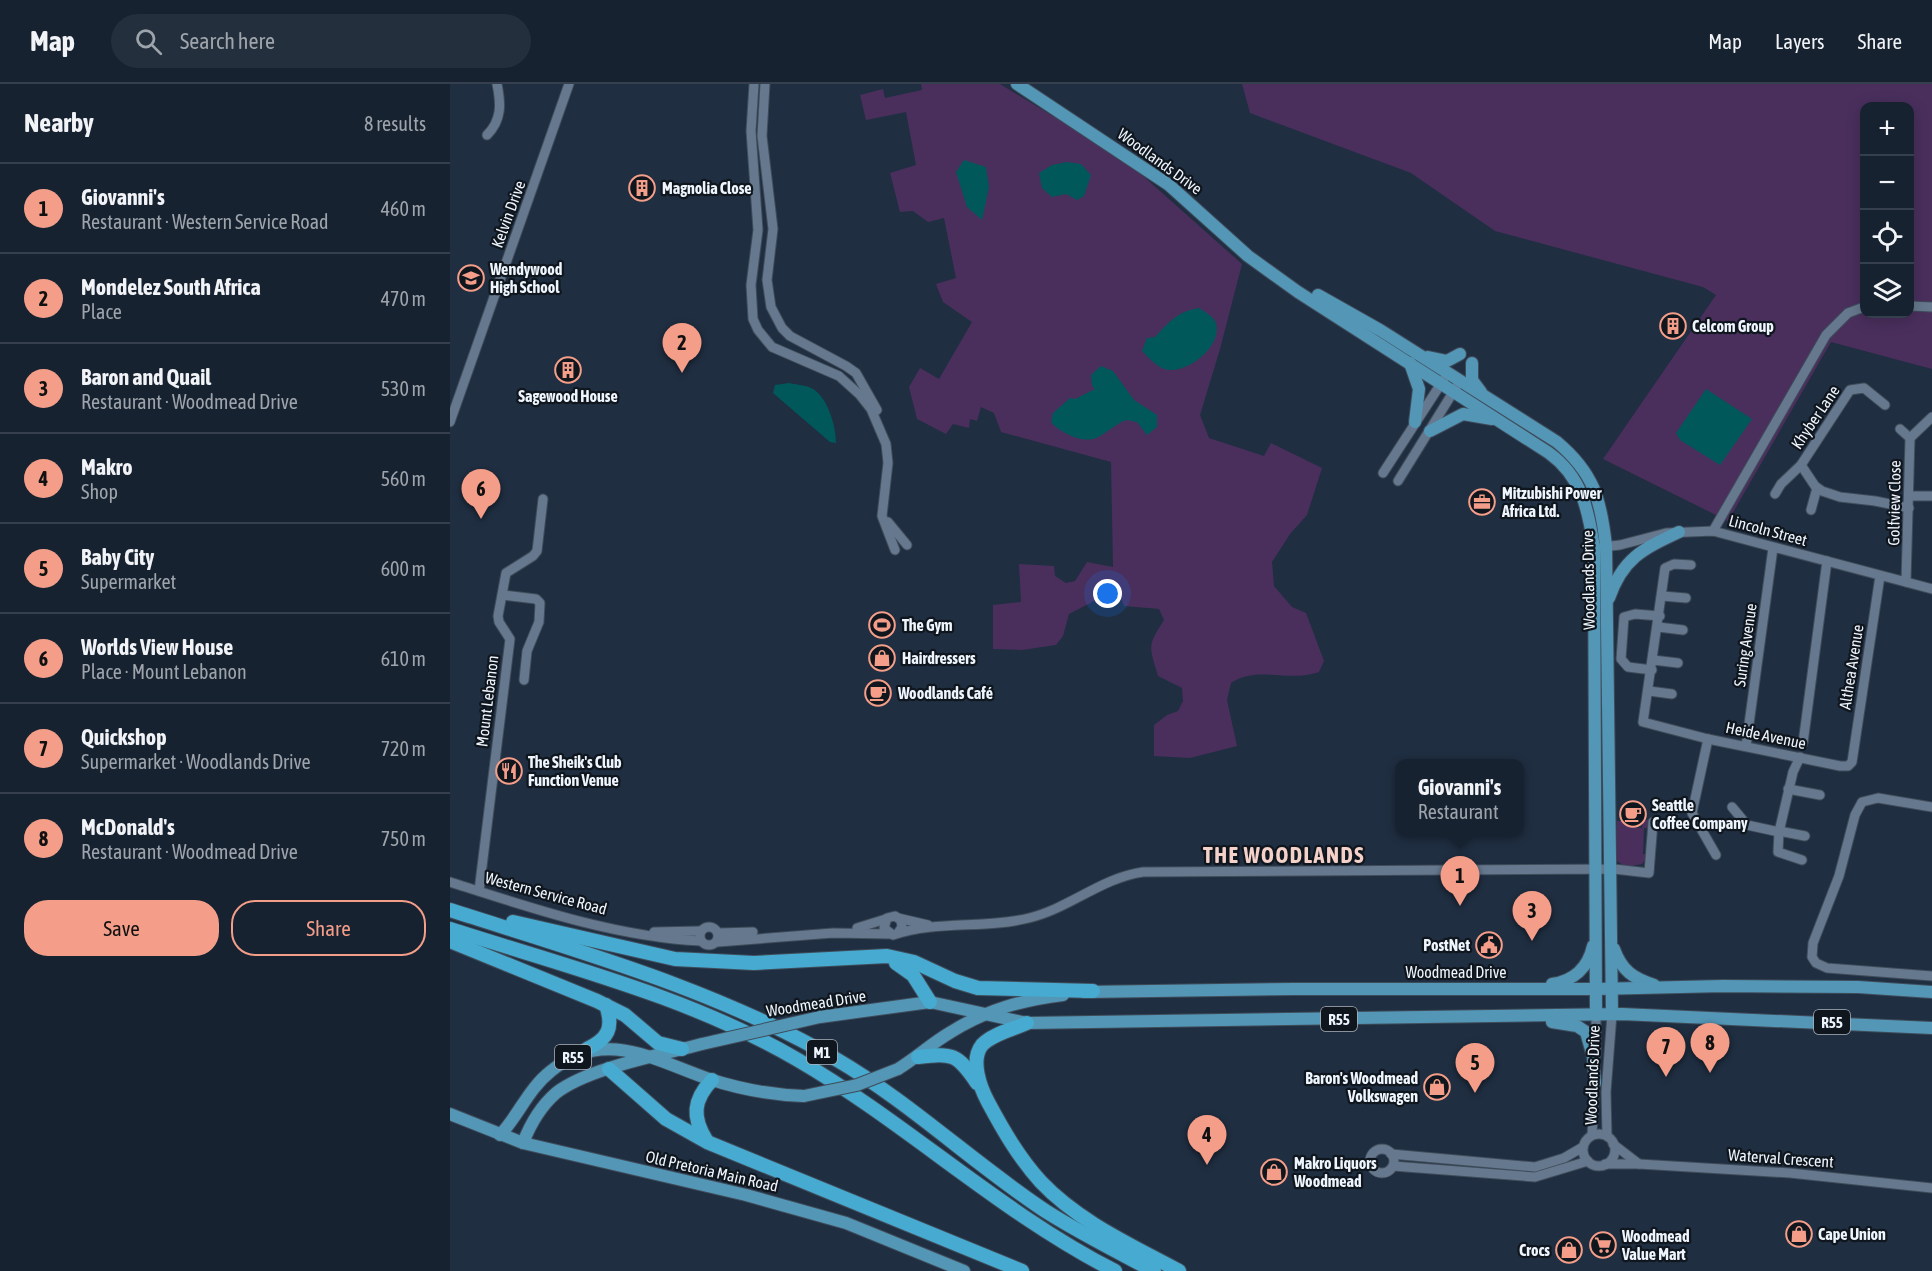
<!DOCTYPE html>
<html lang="en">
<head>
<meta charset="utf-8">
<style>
	:root { --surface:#172231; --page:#242f3d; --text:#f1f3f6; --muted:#9ea4ab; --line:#363f4d; --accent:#f49e89 }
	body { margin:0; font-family:"Asap Condensed",sans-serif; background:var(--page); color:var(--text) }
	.controls { position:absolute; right:18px; top:18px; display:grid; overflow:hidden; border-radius:12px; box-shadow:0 3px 15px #0003 }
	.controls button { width:54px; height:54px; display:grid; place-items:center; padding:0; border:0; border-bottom:2px solid var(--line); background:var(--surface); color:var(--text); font:30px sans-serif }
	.you { position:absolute; left:658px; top:510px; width:21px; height:21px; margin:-15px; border:4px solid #fff; border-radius:50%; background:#1a73e8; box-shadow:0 0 0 9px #1a73e833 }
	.badge { display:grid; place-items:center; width:39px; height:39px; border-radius:50%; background:var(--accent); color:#111; font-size:20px; font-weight:700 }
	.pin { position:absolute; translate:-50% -50px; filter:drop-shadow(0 2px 3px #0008) }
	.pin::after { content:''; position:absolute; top:32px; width:21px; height:18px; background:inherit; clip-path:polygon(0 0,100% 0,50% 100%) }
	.popup { position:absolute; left:945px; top:675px; width:129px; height:78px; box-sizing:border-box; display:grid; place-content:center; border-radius:12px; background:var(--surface); filter:drop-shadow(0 2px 4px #0005); font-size:20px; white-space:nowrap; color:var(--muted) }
	.popup b { font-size:22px; color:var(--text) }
	.popup::after { content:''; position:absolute; left:50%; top:100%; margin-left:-12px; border:12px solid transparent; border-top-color:var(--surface) }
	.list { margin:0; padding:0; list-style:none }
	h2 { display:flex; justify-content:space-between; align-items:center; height:78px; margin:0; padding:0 24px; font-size:26px }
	h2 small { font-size:20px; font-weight:400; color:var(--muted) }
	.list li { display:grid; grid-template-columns:39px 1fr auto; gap:18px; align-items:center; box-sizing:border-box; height:90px; padding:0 24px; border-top:2px solid var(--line) }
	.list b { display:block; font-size:22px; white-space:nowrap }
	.list p { margin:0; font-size:20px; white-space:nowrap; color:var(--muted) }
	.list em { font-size:20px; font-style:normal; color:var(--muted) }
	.actions { display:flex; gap:12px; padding:18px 24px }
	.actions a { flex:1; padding:14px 0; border:2px solid var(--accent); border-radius:24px; text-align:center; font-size:21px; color:var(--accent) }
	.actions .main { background:var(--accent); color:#111 }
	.icon { flex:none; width:33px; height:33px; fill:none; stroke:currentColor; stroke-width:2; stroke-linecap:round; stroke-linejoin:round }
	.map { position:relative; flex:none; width:1482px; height:1187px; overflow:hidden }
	header { display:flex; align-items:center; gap:36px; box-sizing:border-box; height:84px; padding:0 30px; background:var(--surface); border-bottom:2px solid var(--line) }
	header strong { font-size:28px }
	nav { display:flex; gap:33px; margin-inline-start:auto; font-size:21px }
	.search { width:420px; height:54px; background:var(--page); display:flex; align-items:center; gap:15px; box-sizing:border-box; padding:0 21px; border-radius:33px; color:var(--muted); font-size:22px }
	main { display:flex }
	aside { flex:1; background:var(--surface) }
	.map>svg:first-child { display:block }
	.green { fill:#4a2f5d; fill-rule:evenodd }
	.water { fill:#00585b }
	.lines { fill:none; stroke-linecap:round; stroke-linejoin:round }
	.minor-casing { stroke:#3f4c5a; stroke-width:11 }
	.major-casing { stroke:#3f4c5a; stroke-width:14 }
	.highway-casing { stroke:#3f4c5a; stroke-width:16 }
	.minor { stroke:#66788e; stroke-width:9 }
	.major { stroke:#5396b6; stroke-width:12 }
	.highway { stroke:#47aad0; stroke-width:14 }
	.major-bridge-casing { stroke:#3f4c5a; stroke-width:14; stroke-linecap:butt }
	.major-bridge { stroke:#5396b6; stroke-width:12 }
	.labels { text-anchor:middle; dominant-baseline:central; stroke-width:4.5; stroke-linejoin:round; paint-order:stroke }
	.shield { fill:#0f161e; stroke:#acb2ba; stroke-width:1.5 }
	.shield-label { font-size:15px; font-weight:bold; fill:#eff5fd }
	.street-label { font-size:16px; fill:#eff5fd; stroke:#0f161e }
	.poi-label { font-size:16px; font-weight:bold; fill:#eff5fd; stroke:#0f161e; text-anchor:start }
	.district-label { font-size:22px; font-weight:bold; letter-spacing:1.5px; fill:#f4d2ca; stroke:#0f161e }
</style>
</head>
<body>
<header>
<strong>Map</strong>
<div class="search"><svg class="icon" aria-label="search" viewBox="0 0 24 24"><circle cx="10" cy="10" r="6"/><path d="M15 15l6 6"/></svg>Search here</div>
<nav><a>Map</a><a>Layers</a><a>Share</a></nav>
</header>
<main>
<aside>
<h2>Nearby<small>8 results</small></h2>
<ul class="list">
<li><span class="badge">1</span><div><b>Giovanni's</b><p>Restaurant · Western Service Road</p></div><em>460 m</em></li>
<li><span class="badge">2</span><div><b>Mondelez South Africa</b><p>Place</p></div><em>470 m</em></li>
<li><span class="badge">3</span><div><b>Baron and Quail</b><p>Restaurant · Woodmead Drive</p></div><em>530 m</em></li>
<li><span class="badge">4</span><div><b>Makro</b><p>Shop</p></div><em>560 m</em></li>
<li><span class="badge">5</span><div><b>Baby City</b><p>Supermarket</p></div><em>600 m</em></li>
<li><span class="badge">6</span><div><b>Worlds View House</b><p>Place · Mount Lebanon</p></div><em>610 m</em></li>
<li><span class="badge">7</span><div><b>Quickshop</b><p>Supermarket · Woodlands Drive</p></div><em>720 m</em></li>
<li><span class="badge">8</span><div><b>McDonald's</b><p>Restaurant · Woodmead Drive</p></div><em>750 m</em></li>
</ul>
<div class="actions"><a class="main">Save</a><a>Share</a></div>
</aside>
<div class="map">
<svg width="1482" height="1187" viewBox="0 0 1482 1187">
	<rect width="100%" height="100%" fill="#1f2e41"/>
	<g class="green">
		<path d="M471 0H550L674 75 792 180 770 265 750 331 759 354 814 372 821 359 872 384 857 431 840 450 822 478 824 502 842 523 856 529 874 577 869 588C840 599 807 581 781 599L777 616 787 662 740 674 704 672V641L717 631 728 627 733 617 732 604 708 592C699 561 697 563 714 536L709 525 674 522 670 511 652 513 619 530 613 552 606 561 572 566 543 565V521L571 518 569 480 604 482 605 492 616 499 625 497 637 478 663 483 661 378 551 348 544 329 531 323 527 337 520 335 519 344 503 340 496 350 467 335 459 303 470 284 489 295 522 238 493 218 486 200 506 194 494 134 478 138 463 127 450 128 440 89 466 81 456 28 416 36 410 11 433 5 435 14 472 6Z"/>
		<path d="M792 0H1482V285L1381 258 1278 437 1153 375 1266 211 1253 203 1045 147 961 89 800 29ZM1414 22H1460V230H1414Z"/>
		<path d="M1193 736H1200L1199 744H1194L1193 770H1199L1192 780 1176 783 1167 777V737H1182L1181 743 1192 744Z"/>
	</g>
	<g class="water">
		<path d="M514 76 536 83 539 103 532 136 517 123 506 88Z"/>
		<path d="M617 78 631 80 641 91 634 112 627 116 616 110 602 113 592 104 589 89 602 81Z"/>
		<path d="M749 224C755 228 763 232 766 239 773 263 735 292 714 285 706 282 698 273 692 267L697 254 705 253C719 238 728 227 749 224Z"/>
		<path d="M651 282 663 287 684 316 707 331V343L697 351 687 338 676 336C665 340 656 350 646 354 633 360 609 348 601 338L603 329 620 314 625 315 645 305 642 302 641 291Z"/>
		<path d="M339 299C348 301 360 301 367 308 379 319 386 343 386 359L380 358 323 309 325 301Z"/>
		<path d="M1256 305 1302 335 1270 381 1230 356 1226 349Z"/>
	</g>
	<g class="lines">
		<g class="minor-casing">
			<g id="minor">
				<path d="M304 0 301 47 308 146 301 201 303 235 308 246 322 263 389 292 410 311 421 325 436 360 438 379 432 432 445 466"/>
				<path d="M315 0 312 52 323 145 317 196 321 223 332 244 340 252 396 282 406 289 427 326"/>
				<path d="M37 51C52 36 51 20 47 0"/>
				<path d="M1460 222 1482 223"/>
				<path d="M0 338 119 0"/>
				<path d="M1450 345 1460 354 1456 498"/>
				<path d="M1460 354 1482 333"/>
				<path d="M1351 381 1365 402 1372 407 1390 413 1425 417 1459 424"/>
				<path d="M933 389 994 295"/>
				<path d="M948 397 1010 297"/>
				<path d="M1325 410 1331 400 1351 381 1400 306 1414 304 1435 321"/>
				<path d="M1459 412H1482"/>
				<path d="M1361 426 1367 404"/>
				<path d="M438 438 457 461"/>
				<path d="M1263 447 1376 251 1398 229 1414 223"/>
				<path d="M1152 463 1170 461 1216 449 1263 447 1482 505"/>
				<path d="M1241 481 1224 480 1215 484 1193 638 1258 655 1390 682H1398L1402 678 1430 492"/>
				<path d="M53 511 86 515 90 519 89 538 77 567 74 596"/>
				<path d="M1212 512 1236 514"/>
				<path d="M1208 543 1233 546"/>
				<path d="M1203 576 1228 579"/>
				<path d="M1202 586 1178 583 1171 575 1174 533 1185 530 1210 532"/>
				<path d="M1199 607 1222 610"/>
				<path d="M1258 655 1242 729 1266 771"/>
				<path d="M1353 659 1377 477"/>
				<path d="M1296 662 1323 464"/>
				<path d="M1338 705 1370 711"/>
				<path d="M1282 723 1297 741 1329 748 1343 688 1350 673"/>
				<path d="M1482 723 1428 714 1412 718 1405 731 1389 792 1363 859 1362 873 1366 879 1377 884 1482 892"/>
				<path d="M1329 747 1355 752"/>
				<path d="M1329 748 1328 768 1352 776"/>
				<path d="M0 798C81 824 166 853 251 857"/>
				<path d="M29 807 60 555 49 538 48 532 56 489 83 472 87 467 93 415"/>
				<path d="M448 834 478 841"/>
				<circle cx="259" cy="852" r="9"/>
				<path d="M407 844 436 835"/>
				<path d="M204 848 250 847"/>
				<path d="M269 849 303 848"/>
				<path d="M448 849 452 843 451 836 445 832 437 834 434 844 443 851C486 836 535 845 579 834 620 824 651 794 693 788L1164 785 1199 789 1203 738"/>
				<path d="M268 858 383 849 439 850"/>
				<path d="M1146 971V931"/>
				<circle cx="1149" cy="1066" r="16"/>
				<path d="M1142 1051 1145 994"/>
				<path d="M1157 1052 1156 1008 1162 930"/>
				<path d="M1163 1060 1189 1080"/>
				<circle cx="932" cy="1077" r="12"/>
				<path d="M941 1070 1085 1083 1114 1074 1133 1063"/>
				<path d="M1155 1080H1189L1340 1089 1482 1104"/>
				<path d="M943 1082 1085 1093 1138 1077"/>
			</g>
		</g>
		<g class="major-casing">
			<g id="major">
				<path d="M567 0 719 101 798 172 848 208 1099 369C1132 393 1138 425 1144 463L1146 931"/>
				<path d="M868 211 930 246 1107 358C1144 389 1151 416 1156 462L1162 930"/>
				<path d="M978 273 997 277 1010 270"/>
				<path d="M960 279 969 305 965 338"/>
				<path d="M1022 279V296L1031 308"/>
				<path d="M980 347 1013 330 1042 335"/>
				<path d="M1159 514C1173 474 1193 465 1229 448"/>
				<path d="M1164 865C1172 887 1183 894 1204 901"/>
				<path d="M1102 900C1123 897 1138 884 1143 862"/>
				<path d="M634 908 844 905H1146L1273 902 1408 903 1482 908"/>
				<path d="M370 933 480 918 577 939 1172 930 1482 944"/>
				<path d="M1102 938 1127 942 1136 948 1143 973 1145 999"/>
				<path d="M448 985C466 974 482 959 501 948 536 926 572 916 613 911"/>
				<path d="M0 1030 73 1059 296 1111 396 1139 514 1187"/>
				<path d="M50 1051C69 1031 78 1005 101 987 154 943 204 976 259 995 290 1005 322 1011 354 1012"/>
				<path d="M73 1059C80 1041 91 1022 106 1009 138 984 211 971 252 960"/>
			</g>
		</g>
		<g class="highway-casing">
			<g id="highway">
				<path d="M0 826C131 868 264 905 384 974 460 1018 524 1080 597 1128 632 1150 668 1168 704 1187"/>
				<path d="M63 838 225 875 304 879 437 872 464 878 505 897 528 904 643 907"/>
				<path d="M0 845C118 883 240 913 348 976 458 1040 551 1129 665 1187"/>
				<path d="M0 857 147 917 175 931 208 959 232 965"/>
				<path d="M446 879 463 891 480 918"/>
				<path d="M577 939C564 945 542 950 532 961 520 976 530 1003 538 1018 553 1046 569 1074 591 1098 629 1138 681 1161 729 1187"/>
				<path d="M137 965C158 955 164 944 156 921"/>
				<path d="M468 973C502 969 507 969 527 999"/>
				<path d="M159 985 216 1035 257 1058 572 1187"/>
				<path d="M256 1056C242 1033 243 1016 262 996"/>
			</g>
		</g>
		<use href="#minor" class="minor"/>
		<use href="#major" class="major"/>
		<use href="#highway" class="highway"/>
		<g class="major-bridge-casing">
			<g id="major-bridge">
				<path d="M252 960 370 933"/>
				<path d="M354 1012 407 1001 448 985"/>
			</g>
		</g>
		<use href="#major-bridge" class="major-bridge"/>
	</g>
	<defs>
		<g id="building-ring" transform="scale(1.35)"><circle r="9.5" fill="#0f161e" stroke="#f49e89" stroke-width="1.5"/><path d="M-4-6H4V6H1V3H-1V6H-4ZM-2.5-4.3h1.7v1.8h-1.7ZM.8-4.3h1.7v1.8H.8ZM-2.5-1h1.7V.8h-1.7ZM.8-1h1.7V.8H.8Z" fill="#f49e89"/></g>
		<g id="school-ring" transform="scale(1.35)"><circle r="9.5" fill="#0f161e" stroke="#f49e89" stroke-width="1.5"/><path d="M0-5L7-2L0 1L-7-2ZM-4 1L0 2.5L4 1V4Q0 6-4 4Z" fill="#f49e89"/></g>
		<g id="office-ring" transform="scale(1.35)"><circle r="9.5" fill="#0f161e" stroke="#f49e89" stroke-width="1.5"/><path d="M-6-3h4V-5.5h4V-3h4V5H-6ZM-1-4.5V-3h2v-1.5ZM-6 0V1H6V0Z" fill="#f49e89"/></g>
		<g id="stadium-ring" transform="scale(1.35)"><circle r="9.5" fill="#0f161e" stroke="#f49e89" stroke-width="1.5"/><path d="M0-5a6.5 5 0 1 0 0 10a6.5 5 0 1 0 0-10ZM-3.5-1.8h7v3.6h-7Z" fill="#f49e89"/></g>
		<g id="shop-ring" transform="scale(1.35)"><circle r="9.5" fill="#0f161e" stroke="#f49e89" stroke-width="1.5"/><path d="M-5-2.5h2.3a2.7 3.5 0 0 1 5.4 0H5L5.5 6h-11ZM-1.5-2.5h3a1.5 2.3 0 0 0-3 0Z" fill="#f49e89"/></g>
		<g id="cafe-ring" transform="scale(1.35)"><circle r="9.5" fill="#0f161e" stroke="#f49e89" stroke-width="1.5"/><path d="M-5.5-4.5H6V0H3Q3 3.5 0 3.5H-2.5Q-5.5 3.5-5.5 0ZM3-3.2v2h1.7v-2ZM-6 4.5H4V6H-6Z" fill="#f49e89"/></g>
		<g id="restaurant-ring" transform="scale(1.35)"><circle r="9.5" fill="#0f161e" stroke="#f49e89" stroke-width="1.5"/><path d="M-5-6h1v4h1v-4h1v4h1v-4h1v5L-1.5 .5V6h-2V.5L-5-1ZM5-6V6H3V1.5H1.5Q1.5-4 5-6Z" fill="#f49e89"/></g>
		<g id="civic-ring" transform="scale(1.35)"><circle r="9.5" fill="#0f161e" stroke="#f49e89" stroke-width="1.5"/><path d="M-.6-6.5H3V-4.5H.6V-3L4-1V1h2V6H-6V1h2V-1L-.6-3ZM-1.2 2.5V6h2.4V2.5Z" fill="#f49e89"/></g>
		<g id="supermarket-ring" transform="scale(1.35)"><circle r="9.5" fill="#0f161e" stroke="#f49e89" stroke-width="1.5"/><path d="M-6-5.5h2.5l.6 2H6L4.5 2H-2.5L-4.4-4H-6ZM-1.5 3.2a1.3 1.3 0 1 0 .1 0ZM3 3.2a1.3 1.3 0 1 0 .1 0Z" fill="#f49e89"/></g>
	</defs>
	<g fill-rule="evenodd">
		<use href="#building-ring" x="192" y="104"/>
		<use href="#school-ring" x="21" y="194"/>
		<use href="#building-ring" x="1223" y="242"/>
		<use href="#building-ring" x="118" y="286"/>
		<use href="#office-ring" x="1032" y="418"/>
		<use href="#stadium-ring" x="432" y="541"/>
		<use href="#shop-ring" x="432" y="574"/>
		<use href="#cafe-ring" x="428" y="609"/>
		<use href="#restaurant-ring" x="59" y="687"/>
		<use href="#cafe-ring" x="1183" y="730"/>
		<use href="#civic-ring" x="1039" y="861"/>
		<use href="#shop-ring" x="987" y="1003"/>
		<use href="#shop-ring" x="824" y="1088"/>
		<use href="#shop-ring" x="1349" y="1150"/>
		<use href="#supermarket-ring" x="1153" y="1161"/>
		<use href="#shop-ring" x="1119" y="1166"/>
	</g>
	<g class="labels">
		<g class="shield">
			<rect x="871" y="923" width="36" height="24" rx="4.5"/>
			<rect x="1364" y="926" width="36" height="24" rx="4.5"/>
			<rect x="357" y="956" width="30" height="24" rx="4.5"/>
			<rect x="105" y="961" width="36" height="24" rx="4.5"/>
		</g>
		<g class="shield-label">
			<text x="889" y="935">R55</text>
			<text x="1382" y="938">R55</text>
			<text x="372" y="968">M1</text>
			<text x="123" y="973">R55</text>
		</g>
		<g class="street-label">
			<text transform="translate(710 77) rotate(36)">Woodlands Drive</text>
			<text transform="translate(58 130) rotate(-70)">Kelvin Drive</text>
			<text transform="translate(1365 333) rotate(-56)">Khyber Lane</text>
			<text transform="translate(1444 419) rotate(-89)">Golfview Close</text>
			<text transform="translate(1318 446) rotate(15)">Lincoln Street</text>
			<text transform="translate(1138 496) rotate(-91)">Woodlands Drive</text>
			<text transform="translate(1295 561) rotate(-82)">Suring Avenue</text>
			<text transform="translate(1401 583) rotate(-81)">Althea Avenue</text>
			<text transform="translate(37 617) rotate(-83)">Mount Lebanon</text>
			<text transform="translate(1316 651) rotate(12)">Heide Avenue</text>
			<text transform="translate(96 809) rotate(15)">Western Service Road</text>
			<text x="1006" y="888">Woodmead Drive</text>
			<text transform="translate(366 919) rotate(-9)">Woodmead Drive</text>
			<text transform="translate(1142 991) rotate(-88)">Woodlands Drive</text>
			<text transform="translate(1331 1074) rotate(4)">Waterval Crescent</text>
			<text transform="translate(262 1087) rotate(13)">Old Pretoria Main Road</text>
		</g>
		<g class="poi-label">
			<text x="212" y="104">Magnolia Close</text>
			<text x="40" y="185">Wendywood<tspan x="40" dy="18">High School</tspan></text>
			<text x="1242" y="242">Celcom Group</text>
			<text x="118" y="312" text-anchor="middle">Sagewood House</text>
			<text x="1052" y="409">Mitzubishi Power<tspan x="1052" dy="18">Africa Ltd.</tspan></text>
			<text x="452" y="541">The Gym</text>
			<text x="452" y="574">Hairdressers</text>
			<text x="448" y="609">Woodlands Café</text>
			<text x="78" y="678">The Sheik's Club<tspan x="78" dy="18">Function Venue</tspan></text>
			<text x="1202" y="721">Seattle<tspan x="1202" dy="18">Coffee Company</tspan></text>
			<text x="1020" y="861" text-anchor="end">PostNet</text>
			<text x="968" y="994" text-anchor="end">Baron's Woodmead<tspan x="968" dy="18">Volkswagen</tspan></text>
			<text x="844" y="1079">Makro Liquors<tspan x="844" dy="18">Woodmead</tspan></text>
			<text x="1368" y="1150">Cape Union</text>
			<text x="1172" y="1152">Woodmead<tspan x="1172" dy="18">Value Mart</tspan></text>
			<text x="1100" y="1166" text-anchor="end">Crocs</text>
		</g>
		<g class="district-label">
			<text x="834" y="771">THE WOODLANDS</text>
		</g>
	</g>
</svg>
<div class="controls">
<button>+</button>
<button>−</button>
<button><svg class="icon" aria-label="locate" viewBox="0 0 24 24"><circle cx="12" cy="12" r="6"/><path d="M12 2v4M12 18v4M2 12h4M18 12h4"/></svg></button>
<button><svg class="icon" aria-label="layers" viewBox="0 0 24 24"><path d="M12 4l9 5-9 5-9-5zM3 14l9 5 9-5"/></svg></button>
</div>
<div class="you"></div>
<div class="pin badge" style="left:1010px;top:822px">1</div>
<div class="popup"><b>Giovanni's</b>Restaurant</div>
<div class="pin badge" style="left:232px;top:289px">2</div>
<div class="pin badge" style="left:1082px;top:857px">3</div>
<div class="pin badge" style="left:757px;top:1081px">4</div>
<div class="pin badge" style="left:1025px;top:1009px">5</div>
<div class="pin badge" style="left:31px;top:435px">6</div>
<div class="pin badge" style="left:1216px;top:993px">7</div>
<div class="pin badge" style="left:1260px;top:989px">8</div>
</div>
</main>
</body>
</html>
